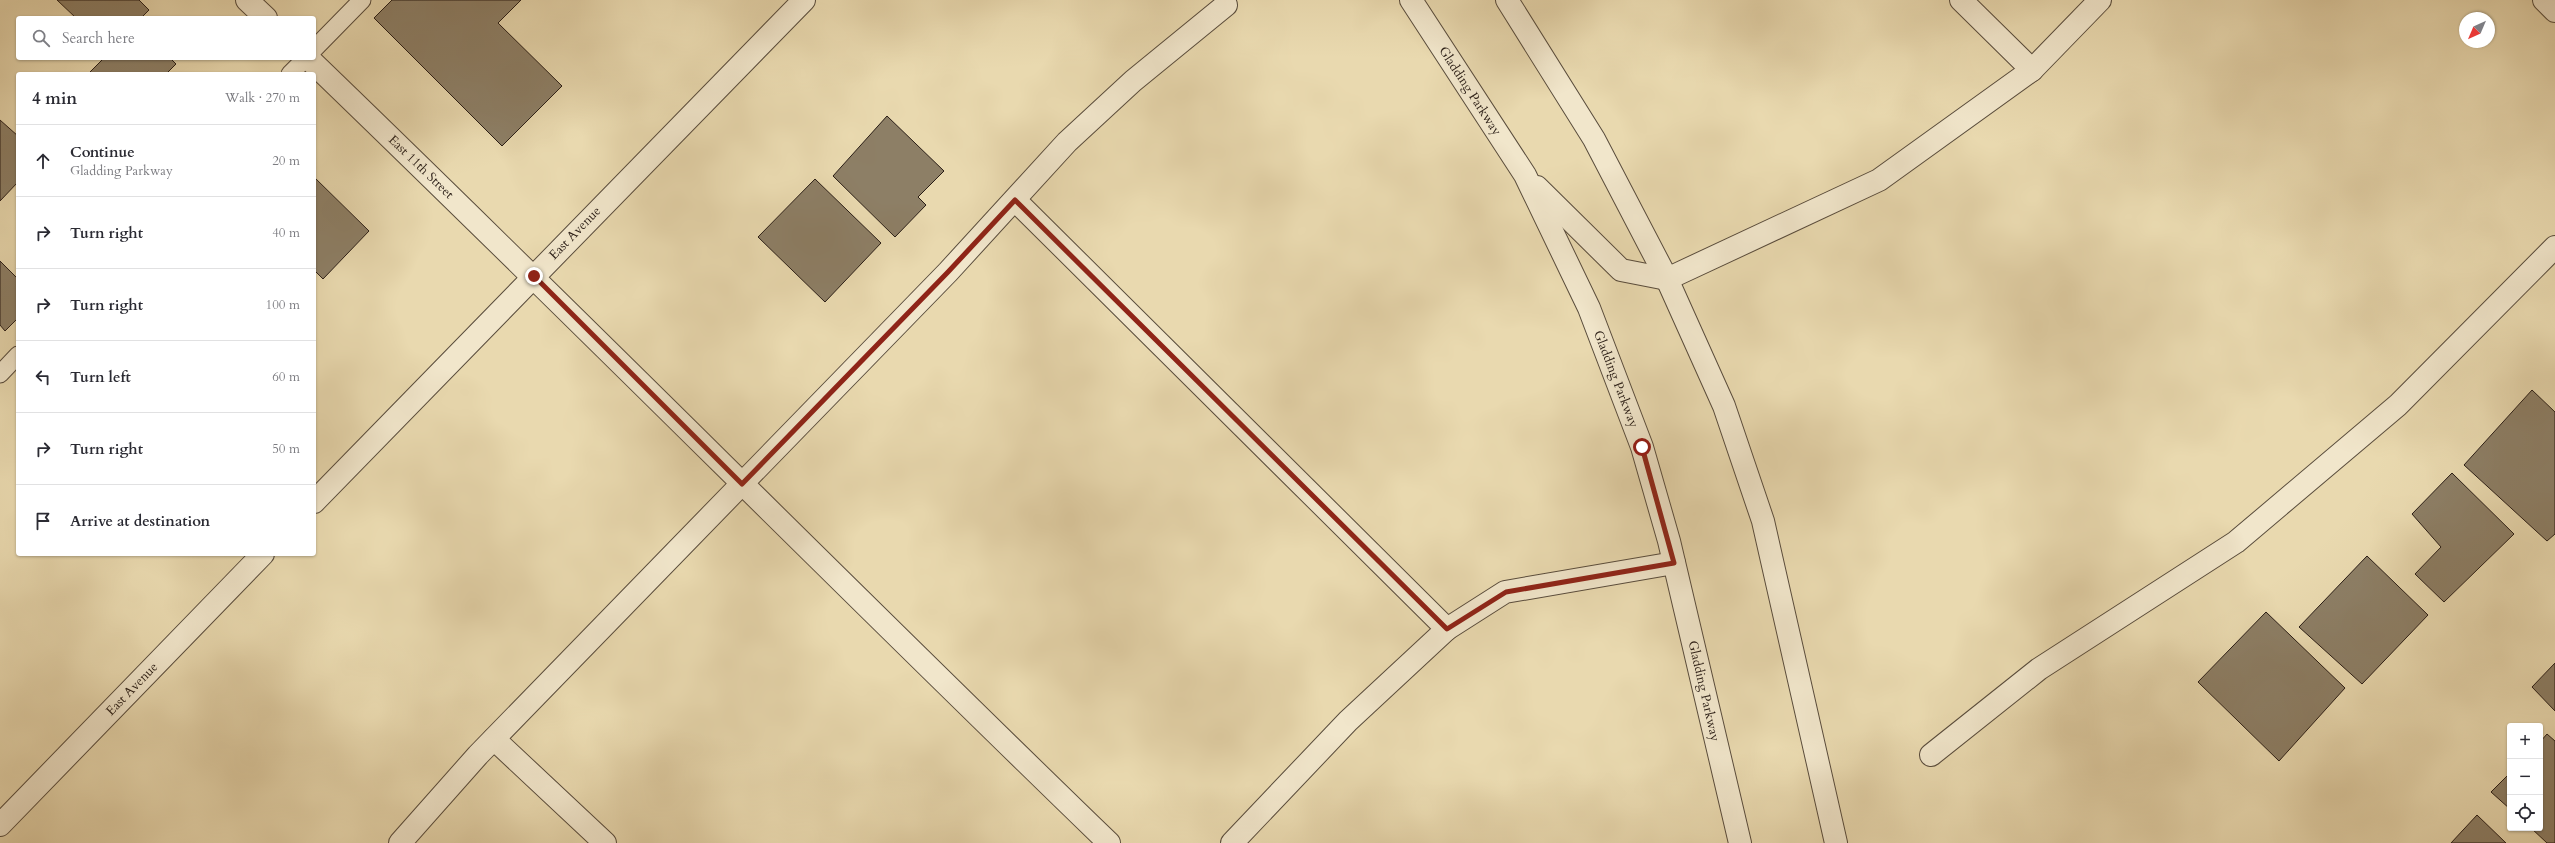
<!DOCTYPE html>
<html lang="en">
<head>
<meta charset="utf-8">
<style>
	:root { --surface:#fff; --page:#f2f2f3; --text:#2b2b33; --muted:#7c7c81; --line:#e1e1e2 }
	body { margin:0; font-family:Cardo,serif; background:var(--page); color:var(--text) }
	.controls { position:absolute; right:12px; bottom:12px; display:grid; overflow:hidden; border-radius:4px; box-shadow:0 1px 3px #0004 }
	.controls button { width:36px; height:36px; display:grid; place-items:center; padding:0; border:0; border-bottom:1px solid var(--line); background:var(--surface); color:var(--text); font:20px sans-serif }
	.compass { position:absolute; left:2459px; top:12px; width:36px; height:36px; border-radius:50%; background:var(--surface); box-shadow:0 1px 3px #0004; rotate:224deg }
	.stop { position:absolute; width:12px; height:12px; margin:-9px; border:3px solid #8f2418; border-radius:50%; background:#fff }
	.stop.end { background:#8f2418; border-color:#fff; box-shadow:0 1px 4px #0008 }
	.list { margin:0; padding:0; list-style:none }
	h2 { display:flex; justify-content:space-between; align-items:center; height:52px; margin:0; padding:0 16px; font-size:17px }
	h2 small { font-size:13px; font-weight:400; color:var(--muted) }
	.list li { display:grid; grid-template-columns:26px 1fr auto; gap:12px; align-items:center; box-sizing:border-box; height:72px; padding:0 16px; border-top:1px solid var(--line) }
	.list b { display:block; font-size:15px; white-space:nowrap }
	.list p { margin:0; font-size:13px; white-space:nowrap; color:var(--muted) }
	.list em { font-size:13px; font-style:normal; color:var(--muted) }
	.icon { flex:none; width:22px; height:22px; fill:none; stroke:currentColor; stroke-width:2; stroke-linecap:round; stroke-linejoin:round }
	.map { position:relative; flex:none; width:2555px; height:843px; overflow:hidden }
	.search { position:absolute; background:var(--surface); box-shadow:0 1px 3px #0004; left:16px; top:16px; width:300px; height:44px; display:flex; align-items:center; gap:10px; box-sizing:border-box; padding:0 14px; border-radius:4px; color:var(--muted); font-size:15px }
	.panel { position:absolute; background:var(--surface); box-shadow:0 1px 3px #0004; left:16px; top:72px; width:300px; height:484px; border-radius:4px }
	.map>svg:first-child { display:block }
	.building { fill:#8d7f66; stroke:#291d16 }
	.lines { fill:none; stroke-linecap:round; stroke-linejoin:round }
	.service-casing { stroke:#594c3c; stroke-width:19 }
	.minor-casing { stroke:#594c3c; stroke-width:24 }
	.tertiary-casing { stroke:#594c3c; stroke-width:24 }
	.service { stroke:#f1e6cb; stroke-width:17 }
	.minor { stroke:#f1e6cb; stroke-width:22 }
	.tertiary { stroke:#f1e6cb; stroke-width:22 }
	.route { stroke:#8f2418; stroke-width:5 }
	.labels { text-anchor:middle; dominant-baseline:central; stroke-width:3; stroke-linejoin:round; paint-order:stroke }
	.street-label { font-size:13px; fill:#291d16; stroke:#f1e6cb }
</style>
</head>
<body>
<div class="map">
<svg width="2555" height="843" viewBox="0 0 2555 843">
	<rect width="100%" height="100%" fill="#e9d9af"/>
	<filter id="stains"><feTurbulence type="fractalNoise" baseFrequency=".005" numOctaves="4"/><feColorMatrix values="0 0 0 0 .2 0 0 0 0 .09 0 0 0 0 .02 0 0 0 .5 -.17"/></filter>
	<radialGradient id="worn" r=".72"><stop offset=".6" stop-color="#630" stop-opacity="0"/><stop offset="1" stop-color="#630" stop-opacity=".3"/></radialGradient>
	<g class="building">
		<path d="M57 0H139L149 10 141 18H76Z"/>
		<path d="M392 0H521L498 23 562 86 502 146 374 18Z"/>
		<path d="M104 58H170L176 64 166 74H88Z"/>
		<path d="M887 116 944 171 918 197 926 205 895 237 833 176Z"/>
		<path d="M0 120 18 136V182L0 201Z"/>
		<path d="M314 177 369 231 323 279 314 270Z"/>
		<path d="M815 179 881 243 825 302 758 237Z"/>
		<path d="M0 261 18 279V318L5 331 0 325Z"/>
		<path d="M2532 390 2555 412V534L2547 541 2464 465Z"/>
		<path d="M2452 473 2514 534 2444 602 2415 574 2441 547 2412 514Z"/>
		<path d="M2367 556 2428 615 2362 684 2299 627Z"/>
		<path d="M2266 612 2345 688 2279 761 2198 682Z"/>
		<path d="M2555 663V711L2532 687Z"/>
		<path d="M2547 734 2555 741V843H2547L2531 828H2540V742Z"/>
		<path d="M2510 773V809L2491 792Z"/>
		<path d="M2477 815 2506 843H2451Z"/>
	</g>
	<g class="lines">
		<g class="service-casing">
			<g id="service">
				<path d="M314 49 362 0"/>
				<path d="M290 74 306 58"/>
				<path d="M0 374 18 355"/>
			</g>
		</g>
		<g class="minor-casing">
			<g id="minor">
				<path d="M247 0 266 18"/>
				<path d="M1961 0 2032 70 2100 0"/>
				<path d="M2544 0 2555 11"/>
				<path d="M308 58C577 317 840 583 1109 843"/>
				<path d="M1015 200 1447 629"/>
				<path d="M1667 279 1879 180 2032 70"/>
				<path d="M494 739 605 843"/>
				<path d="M1931 755 2039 669 2236 542 2398 405 2555 247"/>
				<path d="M400 843 478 755 948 272 1067 142 1133 81 1226 5"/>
				<path d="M1232 843 1348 721 1447 629 1505 592 1674 563"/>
			</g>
		</g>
		<g class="tertiary-casing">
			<g id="tertiary">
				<path d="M1411 0 1525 175 1589 308 1642 447 1669 541 1740 843"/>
				<path d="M1507 0 1594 139 1667 279 1724 406 1763 521 1836 843"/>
				<path d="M1537 187 1621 270 1667 279"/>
				<path d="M314 502 804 0"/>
				<path d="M0 825 263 554"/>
			</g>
		</g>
		<use href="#service" class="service"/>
		<use href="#minor" class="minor"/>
		<use href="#tertiary" class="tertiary"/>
	</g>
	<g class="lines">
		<path class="route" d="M534 276 742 484 948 272 1015 200 1447 629 1506 592 1674 563 1642 447"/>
	</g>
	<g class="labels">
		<g class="street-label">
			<text transform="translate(1470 91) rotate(57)">Gladding Parkway</text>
			<text transform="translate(421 167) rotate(44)">East 11th Street</text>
			<text transform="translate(575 233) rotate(-46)">East Avenue</text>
			<text transform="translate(1616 379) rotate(69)">Gladding Parkway</text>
			<text transform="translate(132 689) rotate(-46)">East Avenue</text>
			<text transform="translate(1704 691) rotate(77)">Gladding Parkway</text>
		</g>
	</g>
	<rect width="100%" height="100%" filter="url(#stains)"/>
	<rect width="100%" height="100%" fill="url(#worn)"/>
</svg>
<div class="controls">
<button>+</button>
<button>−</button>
<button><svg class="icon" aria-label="locate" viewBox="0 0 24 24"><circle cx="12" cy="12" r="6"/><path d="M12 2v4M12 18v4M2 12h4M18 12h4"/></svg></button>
</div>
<svg class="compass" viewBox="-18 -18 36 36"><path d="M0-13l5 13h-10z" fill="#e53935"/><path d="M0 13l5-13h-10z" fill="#7c7c81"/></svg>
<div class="stop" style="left:1642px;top:447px"></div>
<div class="stop end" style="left:534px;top:276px"></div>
<div class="search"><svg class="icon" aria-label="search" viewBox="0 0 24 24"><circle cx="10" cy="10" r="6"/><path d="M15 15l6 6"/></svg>Search here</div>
<section class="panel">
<h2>4 min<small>Walk · 270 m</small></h2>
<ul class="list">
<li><svg class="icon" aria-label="ahead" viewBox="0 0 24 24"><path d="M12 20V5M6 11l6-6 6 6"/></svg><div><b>Continue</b><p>Gladding Parkway</p></div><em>20 m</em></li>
<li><svg class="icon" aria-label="right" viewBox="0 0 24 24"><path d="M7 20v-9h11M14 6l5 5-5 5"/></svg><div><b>Turn right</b></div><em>40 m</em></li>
<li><svg class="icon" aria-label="right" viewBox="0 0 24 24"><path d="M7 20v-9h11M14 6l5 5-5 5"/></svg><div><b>Turn right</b></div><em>100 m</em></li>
<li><svg class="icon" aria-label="left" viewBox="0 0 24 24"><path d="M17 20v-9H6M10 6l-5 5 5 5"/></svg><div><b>Turn left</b></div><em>60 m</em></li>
<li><svg class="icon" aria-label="right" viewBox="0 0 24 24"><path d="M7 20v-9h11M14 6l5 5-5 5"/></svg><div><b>Turn right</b></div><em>50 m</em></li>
<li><svg class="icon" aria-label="arrive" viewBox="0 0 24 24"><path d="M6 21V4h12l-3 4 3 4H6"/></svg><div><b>Arrive at destination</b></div></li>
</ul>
</section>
</div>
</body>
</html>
